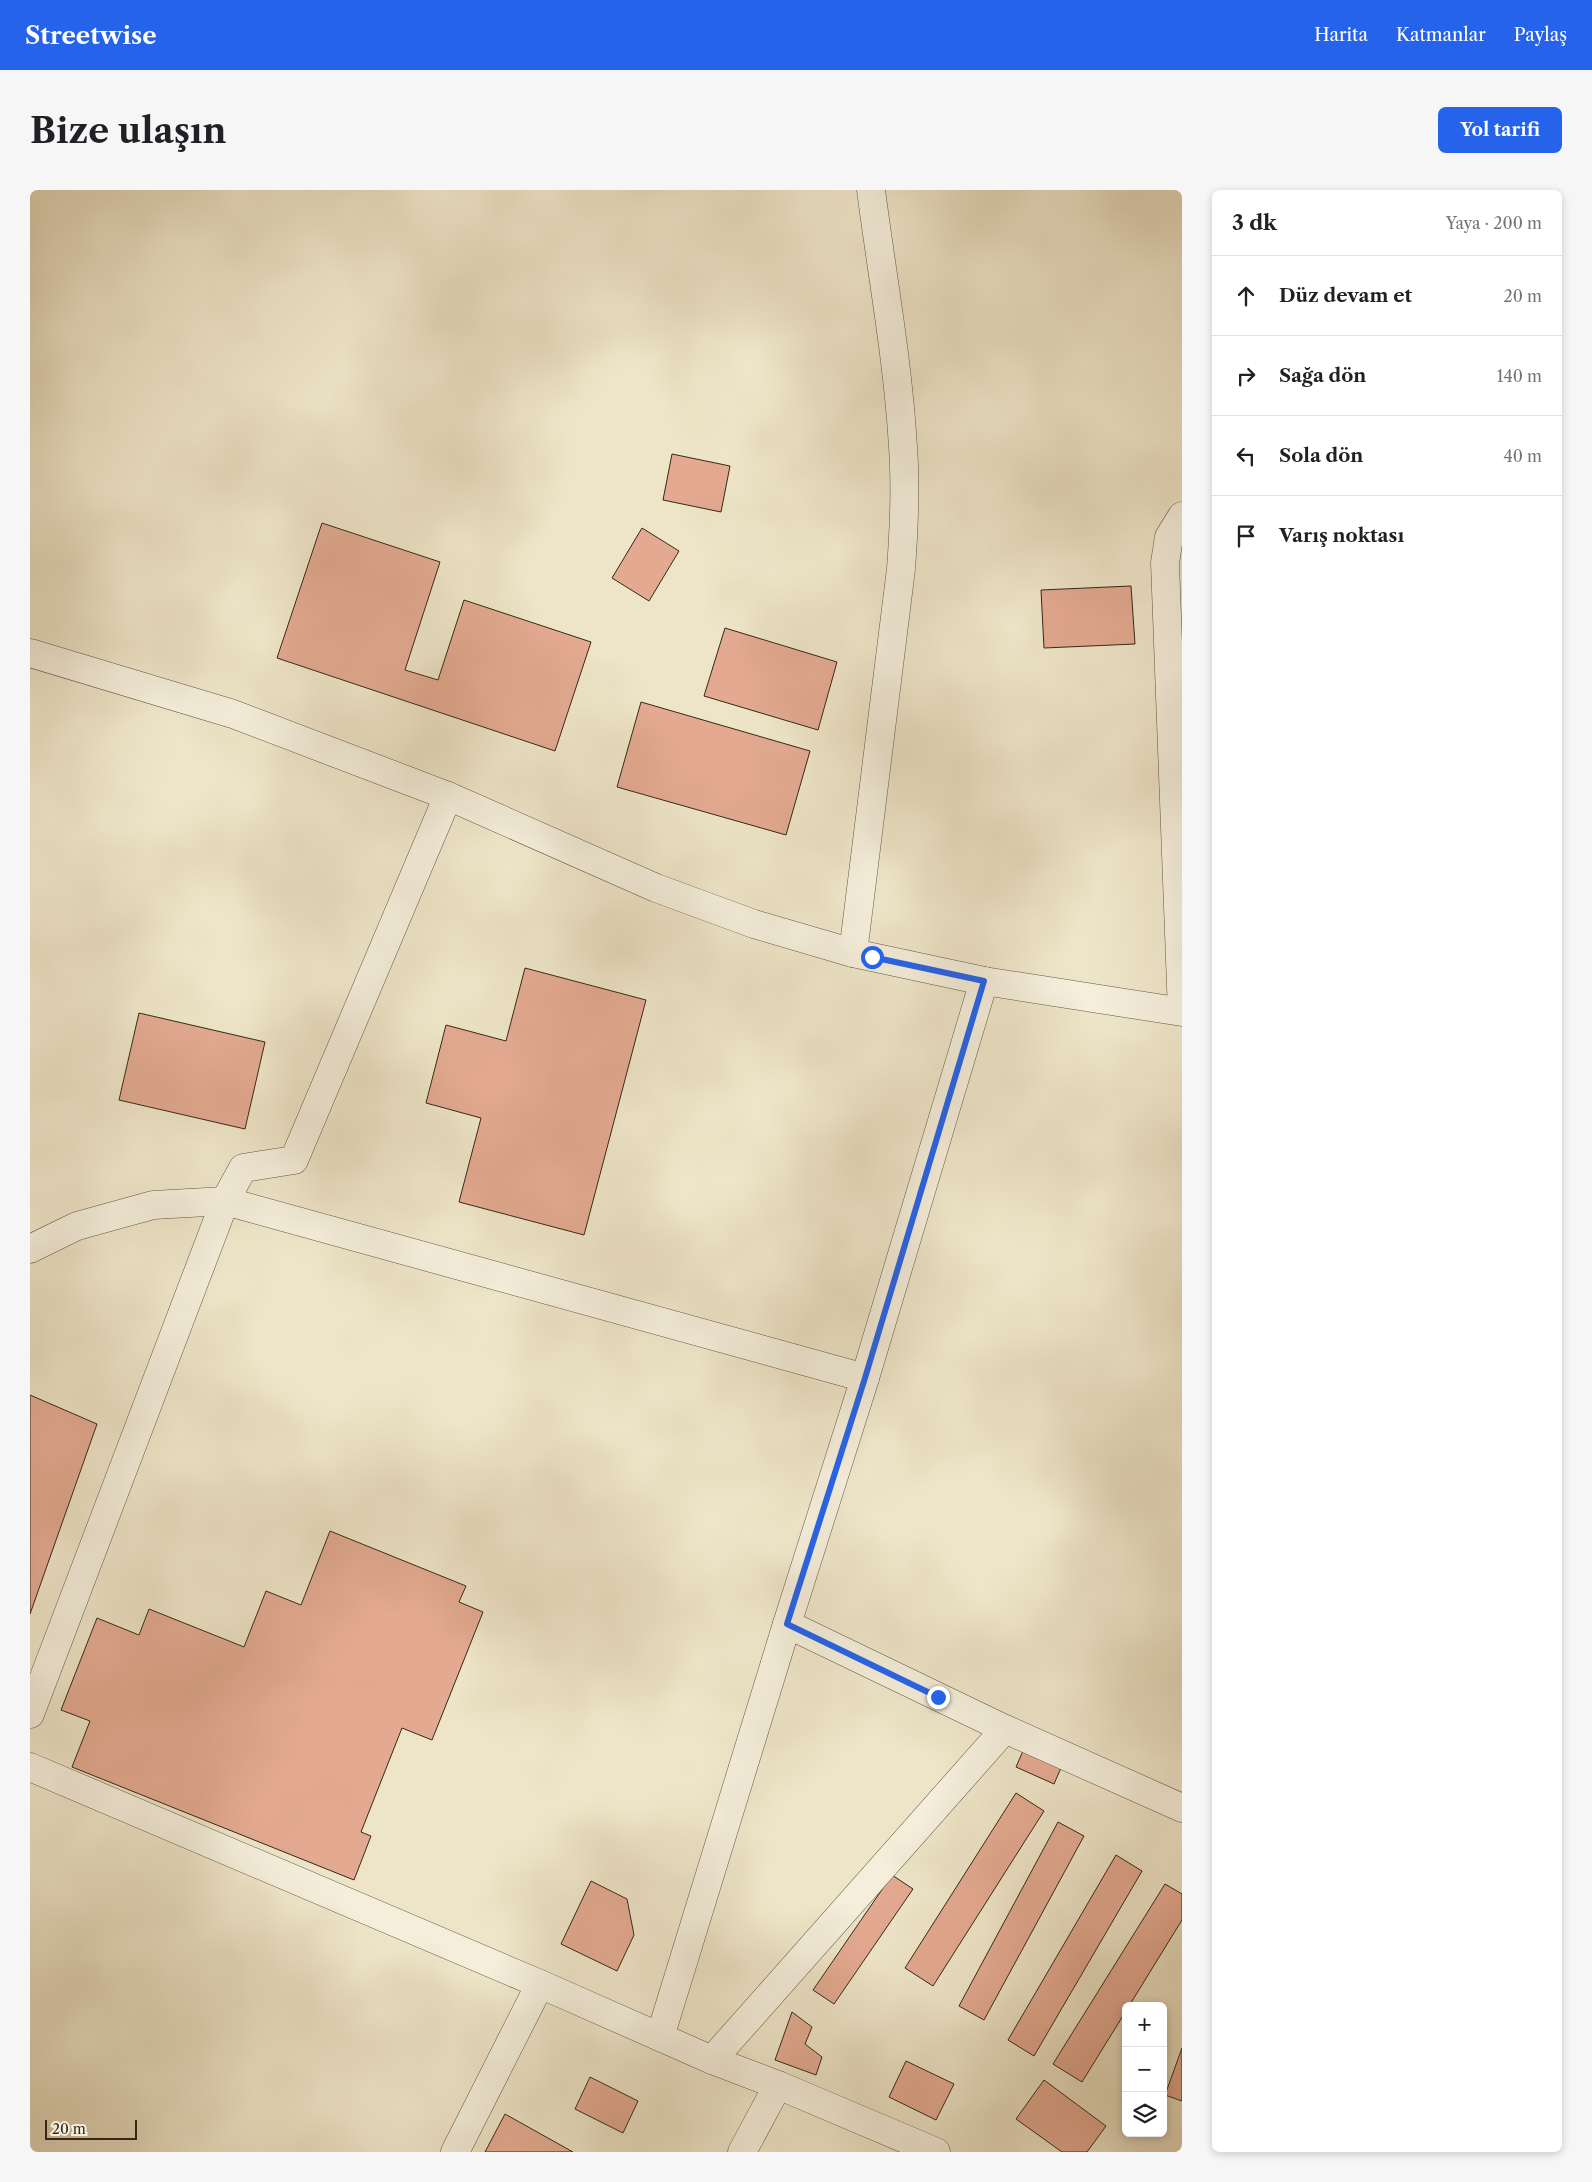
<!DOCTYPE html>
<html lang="tr">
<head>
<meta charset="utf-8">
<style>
	:root { --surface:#fff; --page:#f6f6f6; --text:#202124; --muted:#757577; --line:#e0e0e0; --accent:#2563eb }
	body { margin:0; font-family:"Libre Caslon Text",serif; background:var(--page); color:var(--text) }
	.controls { position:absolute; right:15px; bottom:15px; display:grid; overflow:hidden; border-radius:8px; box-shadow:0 2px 8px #0003 }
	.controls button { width:45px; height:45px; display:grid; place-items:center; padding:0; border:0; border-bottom:1px solid var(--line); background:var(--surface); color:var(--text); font:25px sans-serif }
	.scale { position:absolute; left:15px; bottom:12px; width:92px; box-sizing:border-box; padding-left:5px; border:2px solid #352818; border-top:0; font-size:14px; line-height:18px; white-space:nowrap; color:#352818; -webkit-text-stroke:4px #f4eedb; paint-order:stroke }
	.stop { position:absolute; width:15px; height:15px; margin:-11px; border:4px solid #2563eb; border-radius:50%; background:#fff }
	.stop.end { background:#2563eb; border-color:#fff; box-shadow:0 1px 5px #0008 }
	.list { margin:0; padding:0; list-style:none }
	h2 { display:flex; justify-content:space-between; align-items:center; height:65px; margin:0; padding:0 20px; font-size:21px }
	h2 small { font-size:16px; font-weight:400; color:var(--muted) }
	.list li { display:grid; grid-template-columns:32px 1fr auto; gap:15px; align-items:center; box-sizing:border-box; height:80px; padding:0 20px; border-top:1px solid var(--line) }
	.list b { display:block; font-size:19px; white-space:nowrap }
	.list em { font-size:16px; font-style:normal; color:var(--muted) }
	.icon { flex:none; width:28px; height:28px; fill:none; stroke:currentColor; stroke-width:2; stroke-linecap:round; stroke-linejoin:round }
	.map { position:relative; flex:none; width:1152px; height:1962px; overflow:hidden; border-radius:8px }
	header { display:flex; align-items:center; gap:30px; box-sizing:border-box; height:70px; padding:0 25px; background:var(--accent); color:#fff }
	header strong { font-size:24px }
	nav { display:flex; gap:28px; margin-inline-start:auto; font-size:18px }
	.intro { display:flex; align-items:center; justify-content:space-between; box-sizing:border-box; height:120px; padding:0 30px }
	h1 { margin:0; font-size:35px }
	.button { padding:12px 22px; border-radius:8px; background:var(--accent); color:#fff; font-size:18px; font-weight:700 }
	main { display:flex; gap:30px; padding:0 30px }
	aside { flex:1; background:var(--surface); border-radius:8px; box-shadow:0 2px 8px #0003 }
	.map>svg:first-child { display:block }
	.building { fill:#e3aa91; stroke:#352818 }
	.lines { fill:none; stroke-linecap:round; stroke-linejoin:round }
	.minor-casing { stroke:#635744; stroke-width:29 }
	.minor { stroke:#f4eedb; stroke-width:28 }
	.route { stroke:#2563eb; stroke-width:6 }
</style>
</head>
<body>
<header>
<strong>Streetwise</strong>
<nav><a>Harita</a><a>Katmanlar</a><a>Paylaş</a></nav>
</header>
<div class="intro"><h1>Bize ulaşın</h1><a class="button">Yol tarifi</a></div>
<main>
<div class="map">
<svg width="1152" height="1962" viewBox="0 0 1152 1962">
	<rect width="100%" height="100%" fill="#eee5c8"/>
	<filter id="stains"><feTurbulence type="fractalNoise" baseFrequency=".004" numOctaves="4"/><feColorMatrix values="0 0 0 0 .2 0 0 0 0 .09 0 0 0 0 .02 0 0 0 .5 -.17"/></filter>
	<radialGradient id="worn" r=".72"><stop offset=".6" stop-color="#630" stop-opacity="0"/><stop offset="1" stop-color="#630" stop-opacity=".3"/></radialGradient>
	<g class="building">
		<path d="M642 264 700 276 691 322 633 310Z"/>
		<path d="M292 333 410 372 375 480 408 490 434 410 561 452 525 561 247 468Z"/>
		<path d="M612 338 649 361 619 411 582 388Z"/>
		<path d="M1101 396 1105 454 1014 458 1011 400Z"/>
		<path d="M695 438 807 472 788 540 674 506Z"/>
		<path d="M611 512 780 561 756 645 587 597Z"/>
		<path d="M495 778 616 810 554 1045 429 1012 451 928 396 913 416 835 476 851Z"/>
		<path d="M109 823 235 852 215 939 89 910Z"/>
		<path d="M0 1205 67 1234 0 1424Z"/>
		<path d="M300 1341 436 1396 429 1412 453 1422 402 1550 372 1538 331 1642 341 1646 324 1690 42 1577 60 1531 31 1520 67 1428 109 1445 119 1419 214 1457 236 1401 271 1415Z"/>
		<path d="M996 1554 1034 1571 1024 1594 986 1577Z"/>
		<path d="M986 1603 1014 1621 903 1796 875 1778Z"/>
		<path d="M1028 1632 1054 1646 954 1830 929 1816Z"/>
		<path d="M1086 1665 1112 1681 1004 1866 978 1850Z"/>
		<path d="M862 1685 883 1699 804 1814 783 1800Z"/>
		<path d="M561 1691 597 1709 604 1745 587 1781 531 1754Z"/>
		<path d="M1135 1694 1152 1704V1730L1099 1816H1096V1821L1052 1892 1023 1874Z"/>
		<path d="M762 1822 782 1837 775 1854 792 1867 786 1885 745 1870Z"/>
		<path d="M1152 1858V1911L1135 1905Z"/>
		<path d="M876 1871 924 1894 906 1930 859 1907Z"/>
		<path d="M560 1887 608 1911 593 1943 545 1919Z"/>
		<path d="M1014 1890 1076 1936 1057 1962H1032L986 1929Z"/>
		<path d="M475 1924 543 1962H455Z"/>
	</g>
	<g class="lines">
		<g class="minor-casing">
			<g id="minor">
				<path d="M0 463 203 524 418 606 626 698 724 734 823 763 954 791 1152 822 1135 373 1139 347 1152 326"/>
				<path d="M823 763 871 379C874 339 876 298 873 257 868 171 852 85 841 0"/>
				<path d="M954 791 835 1188 757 1434 975 1539 1152 1618"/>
				<path d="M0 1059 47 1036 123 1015 195 1011 835 1188"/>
				<path d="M0 1524 195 1011 213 978 264 970 418 606"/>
				<path d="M0 1577 510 1794 682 1870 748 1895 906 1962"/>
				<path d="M630 1847 757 1434"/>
				<path d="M682 1870 975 1539"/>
				<path d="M425 1962 510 1794"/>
				<path d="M712 1962 748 1895"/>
			</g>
		</g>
		<use href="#minor" class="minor"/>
	</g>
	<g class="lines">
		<path class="route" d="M842 767 954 791 835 1188 757 1434 908 1507"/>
	</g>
	<rect width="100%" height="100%" filter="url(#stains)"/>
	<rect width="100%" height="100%" fill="url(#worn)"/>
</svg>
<div class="controls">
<button>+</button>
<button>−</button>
<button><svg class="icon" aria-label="layers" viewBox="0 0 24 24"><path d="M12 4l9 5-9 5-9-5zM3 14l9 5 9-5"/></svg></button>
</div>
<div class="scale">20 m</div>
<div class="stop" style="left:842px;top:767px"></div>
<div class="stop end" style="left:908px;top:1507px"></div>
</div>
<aside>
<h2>3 dk<small>Yaya · 200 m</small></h2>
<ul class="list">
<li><svg class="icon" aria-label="ahead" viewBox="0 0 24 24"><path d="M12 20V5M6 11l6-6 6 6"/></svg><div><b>Düz devam et</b></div><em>20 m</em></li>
<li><svg class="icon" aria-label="right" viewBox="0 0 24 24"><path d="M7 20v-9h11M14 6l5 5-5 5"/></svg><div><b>Sağa dön</b></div><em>140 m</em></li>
<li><svg class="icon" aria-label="left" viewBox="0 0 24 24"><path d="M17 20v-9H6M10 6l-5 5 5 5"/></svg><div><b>Sola dön</b></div><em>40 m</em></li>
<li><svg class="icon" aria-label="arrive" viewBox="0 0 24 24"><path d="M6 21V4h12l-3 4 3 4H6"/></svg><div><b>Varış noktası</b></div></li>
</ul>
</aside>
</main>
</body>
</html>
